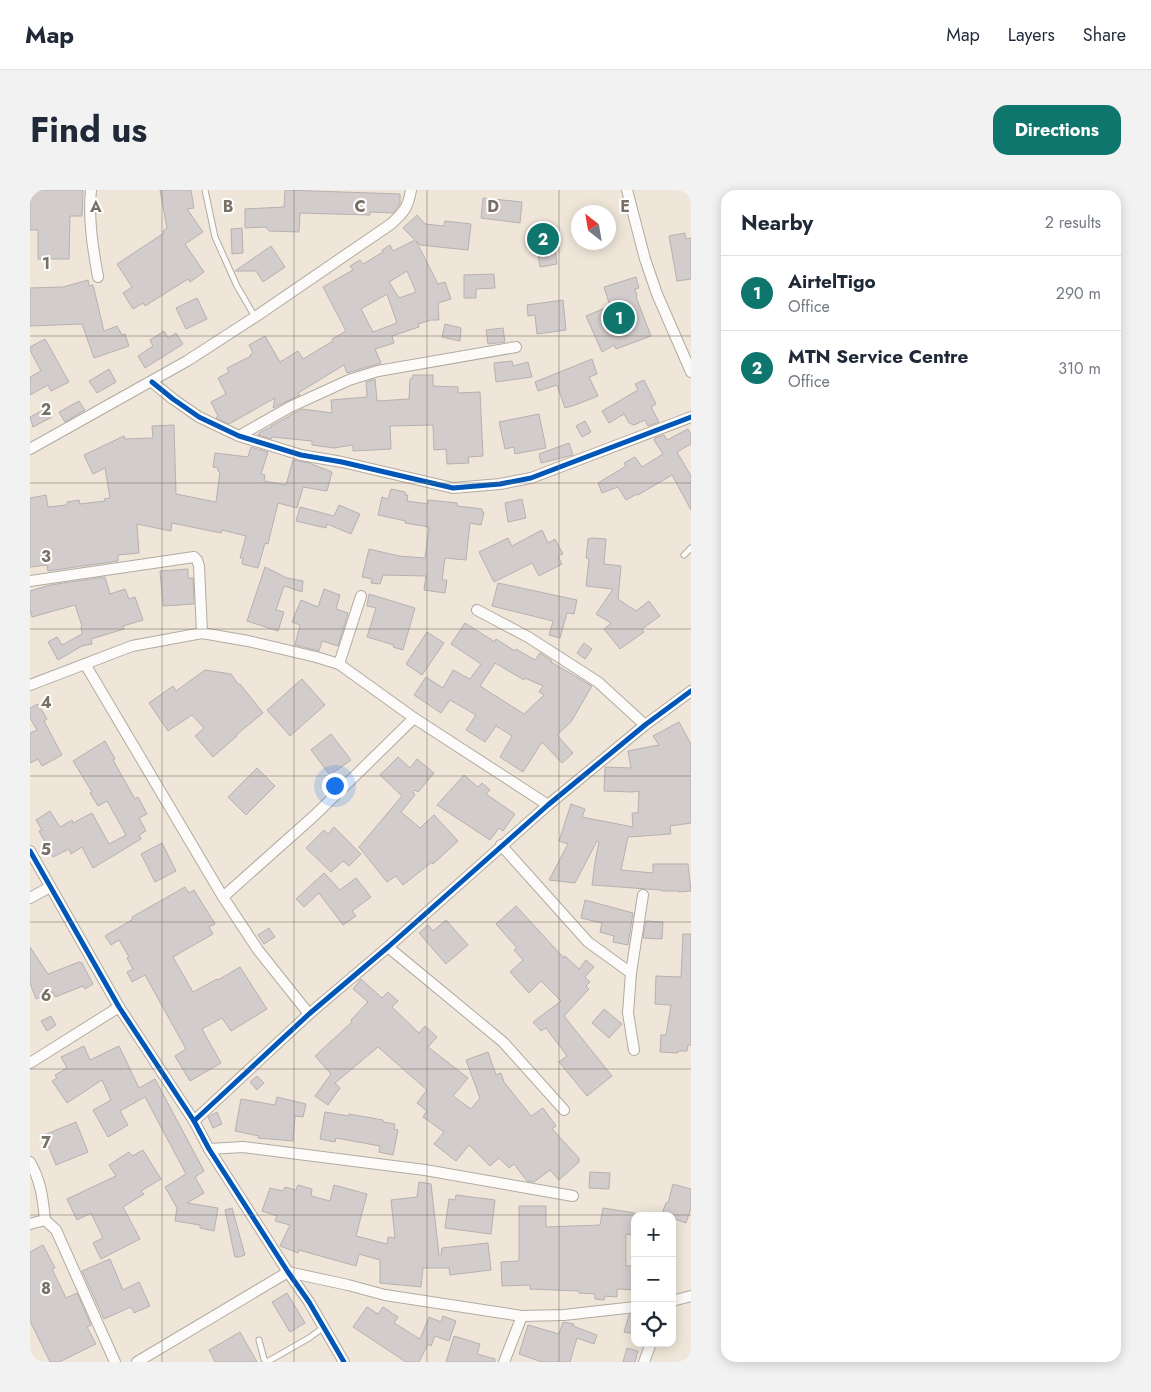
<!DOCTYPE html>
<html lang="en">
<head>
<meta charset="utf-8">
<style>
	:root { --surface:#fff; --page:#f2f2f3; --text:#1f2937; --muted:#747a83; --line:#e0e1e3; --accent:#0f766e }
	body { margin:0; font-family:Jost,sans-serif; background:var(--page); color:var(--text) }
	.controls { position:absolute; right:15px; bottom:15px; display:grid; overflow:hidden; border-radius:10px; box-shadow:0 2px 12px #0003 }
	.controls button { width:45px; height:45px; display:grid; place-items:center; padding:0; border:0; border-bottom:1px solid var(--line); background:var(--surface); color:var(--text); font:25px sans-serif }
	.compass { position:absolute; left:541px; top:15px; width:45px; height:45px; border-radius:50%; background:var(--surface); box-shadow:0 2px 12px #0003; rotate:329deg }
	.you { position:absolute; left:304px; top:595px; width:18px; height:18px; margin:-12px; border:4px solid #fff; border-radius:50%; background:#1a73e8; box-shadow:0 0 0 8px #1a73e833 }
	.badge { display:grid; place-items:center; width:32px; height:32px; border-radius:50%; background:var(--accent); color:#fff; font-size:16px; font-weight:700 }
	.pin { position:absolute; translate:-50% -50%; border:2px solid #fff; box-shadow:0 1px 5px #0006 }
	.list { margin:0; padding:0; list-style:none }
	h2 { display:flex; justify-content:space-between; align-items:center; height:65px; margin:0; padding:0 20px; font-size:21px }
	h2 small { font-size:16px; font-weight:400; color:var(--muted) }
	.list li { display:grid; grid-template-columns:32px 1fr auto; gap:15px; align-items:center; box-sizing:border-box; height:75px; padding:0 20px; border-top:1px solid var(--line) }
	.list b { display:block; font-size:19px; white-space:nowrap }
	.list p { margin:0; font-size:16px; white-space:nowrap; color:var(--muted) }
	.list em { font-size:16px; font-style:normal; color:var(--muted) }
	.icon { flex:none; width:28px; height:28px; fill:none; stroke:currentColor; stroke-width:2; stroke-linecap:round; stroke-linejoin:round }
	.map { position:relative; flex:none; width:661px; height:1172px; overflow:hidden; border-radius:15px }
	header { display:flex; align-items:center; gap:30px; box-sizing:border-box; height:70px; padding:0 25px; background:var(--surface); border-bottom:1px solid var(--line) }
	header strong { font-size:24px }
	nav { display:flex; gap:28px; margin-inline-start:auto; font-size:18px }
	.intro { display:flex; align-items:center; justify-content:space-between; box-sizing:border-box; height:120px; padding:0 30px }
	h1 { margin:0; font-size:35px }
	.button { padding:12px 22px; border-radius:15px; background:var(--accent); color:#fff; font-size:18px; font-weight:700 }
	main { display:flex; gap:30px; padding:0 30px }
	aside { flex:1; background:var(--surface); border-radius:15px; box-shadow:0 2px 12px #0003 }
	.map>svg:first-child { display:block }
	.building { fill:#d3cccd; stroke:#b6b0af; fill-rule:evenodd }
	.lines { fill:none; stroke-linecap:round; stroke-linejoin:round }
	.service-casing { stroke:#b1aba1; stroke-width:7 }
	.minor-casing { stroke:#b1aba1; stroke-width:12 }
	.service { stroke:#fdfbf9; stroke-width:5 }
	.minor { stroke:#fdfbf9; stroke-width:10 }
	.cycleway-casing { stroke:#fff; stroke-width:8 }
	.cycleway { stroke:#0057b8; stroke-width:5 }
	.grid { fill:none; stroke:#777065; stroke-width:1; stroke-opacity:0.55 }
	.grid-label { font-size:16px; text-anchor:middle; font-weight:bold; fill:#777065; stroke:#fff; stroke-width:4; stroke-linejoin:round; paint-order:stroke }
</style>
</head>
<body>
<header>
<strong>Map</strong>
<nav><a>Map</a><a>Layers</a><a>Share</a></nav>
</header>
<div class="intro"><h1>Find us</h1><a class="button">Directions</a></div>
<main>
<div class="map">
<svg width="661" height="1172" viewBox="0 0 661 1172">
	<rect width="100%" height="100%" fill="#efe6d9"/>
	<g class="building">
		<path d="M0 0H53L52 26H40L39 69H8V40H0Z"/>
		<path d="M130 0H161L164 18 157 19 173 42 155 54 174 82 160 92 158 89 115 116 113 113 103 119 93 103 102 97 87 74 134 43 133 41 137 38Z"/>
		<path d="M255 0 370 4V14L363 23 340 22V25L270 23 269 42 239 41 236 37 215 38V19L254 17Z"/>
		<path d="M453 8 492 12 490 33 451 28Z"/>
		<path d="M387 25 395 34 414 36 415 31 441 34 438 60 390 55 386 51 408 94 415 92 421 109 408 113 409 130H401L388 134 389 137 362 146 364 153 345 159 351 173 317 183 314 175 268 203 270 205 243 218 245 208 199 234 186 228 188 226 181 212 196 204 188 188 199 182 197 178 221 166 220 165 223 163 219 155 235 146 250 172 268 161 273 169 303 151 302 149 316 141 293 97 323 80 320 76 330 70 333 74 353 62 352 60 360 55 363 61 385 50 373 38ZM377 81 386 102 369 108 359 92ZM357 104 367 133 343 142 331 119Z"/>
		<path d="M212 38 213 63 202 64 201 39Z"/>
		<path d="M655 43 656 49 661 48V89L647 91 639 46Z"/>
		<path d="M241 56 255 77 233 92 226 81H205Z"/>
		<path d="M525 58 527 74 510 77 507 60Z"/>
		<path d="M464 84 465 98 446 99V108H434V85Z"/>
		<path d="M606 87 609 98 605 99 607 106 606 107 621 146 586 159 584 155 572 162 556 126 580 116 574 97Z"/>
		<path d="M58 90 59 96 63 95 74 141 87 136 92 145 95 144 99 156 64 168 52 134 0 136V98L33 97Z"/>
		<path d="M167 108 177 129 156 139 146 118Z"/>
		<path d="M533 110 536 140 507 144 505 125 498 126 497 115Z"/>
		<path d="M415 134 431 138 430 151 412 147Z"/>
		<path d="M473 138 475 152 458 154 456 140Z"/>
		<path d="M134 141 138 148 146 143 153 154 115 178 108 166 123 156 120 150Z"/>
		<path d="M15 149 39 192 21 201 18 195 0 205V187L11 181 0 160V157Z"/>
		<path d="M562 169 567 184 559 187 568 206 545 215 535 218 527 195 508 201 505 192Z"/>
		<path d="M482 171 483 176 498 172 502 187 466 192 464 173Z"/>
		<path d="M79 179 86 192 67 203 59 191Z"/>
		<path d="M383 185H403V196L428 197V203L450 202 453 266 438 267 439 273 417 274 416 259 404 260 403 235 360 236 361 259 323 261V255L304 258 282 255V251L242 247 241 249 228 245 229 243 238 238H241V236L272 219 302 223 301 210 337 207 336 192 345 189 347 211 379 209 380 189H382Z"/>
		<path d="M614 190 626 214 621 217 629 232 618 236 615 230 604 235 599 233 594 224 579 233 572 221 608 200 605 194Z"/>
		<path d="M49 211 55 220 35 232 29 222Z"/>
		<path d="M17 218 22 227 3 237 0 227Z"/>
		<path d="M509 224 516 258 485 264 484 257 475 259 469 232Z"/>
		<path d="M555 231 561 242 552 247 546 236Z"/>
		<path d="M144 235 146 304 186 312 190 282 188 281V278L183 277 185 263 218 267 221 257 238 262 231 284 235 285 234 291 256 295 263 270 279 273 302 282 297 301 273 297 267 318 248 313 238 354 235 353 228 378 212 374 213 368H210L216 346 192 340 191 343 142 333 141 341 107 334 109 363 88 365V371L18 381 17 375 0 377V308L16 305 18 317 37 315V312L49 310 50 314 75 311 74 309 80 308 75 278 63 284 54 265 94 246 95 249 123 248 122 236Z"/>
		<path d="M658 239 661 245V254L647 262 661 286V320L642 285 608 305 607 304 596 310 588 297 572 303 568 293 596 276 594 273 605 267 612 277 633 264 624 250 625 248 634 245 637 250Z"/>
		<path d="M539 253 543 265 511 273 509 264Z"/>
		<path d="M361 299 375 302V305H378L377 311 398 314V310L427 313V316L452 319V322H454L451 335 440 333 436 370 415 368 412 390H417L415 403 394 400 396 386 353 385 350 394 341 393 342 389 332 387 339 359 369 366 395 368 399 337 375 333 376 331 348 325 352 307 358 309Z"/>
		<path d="M492 309 496 328 478 332 475 313Z"/>
		<path d="M309 315 330 324 321 344 297 334 296 338 266 331 270 317 304 326Z"/>
		<path d="M512 340 518 353 525 349 533 364 528 366 532 374 509 386 502 373 464 392 449 362 478 348 482 356Z"/>
		<path d="M562 348 576 349 574 374 591 376 588 409 606 421 619 411 630 426 612 439 614 442 590 459 574 439 581 433 566 424 583 399 556 396 559 369 556 368 558 349Z"/>
		<path d="M235 377 257 388 273 391 272 402 254 396 246 420 254 422 248 441 217 431Z"/>
		<path d="M158 379V388H163L164 414 133 416 130 381Z"/>
		<path d="M75 387 80 404 95 399 99 409 105 407 113 430 93 436 94 439 61 449 62 454 52 456 28 470 18 452 27 447 32 455 52 444 51 437 52 436 45 415 2 427 0 420V401L20 395Z"/>
		<path d="M468 393 547 410 544 424 537 423 530 448 519 445 523 431 462 416Z"/>
		<path d="M294 399 310 405 306 419 318 423 308 456 292 451 289 461 265 455 270 435 262 432 271 410 288 417Z"/>
		<path d="M339 404 385 418 373 460 363 457 364 455 337 447 346 418 337 416Z"/>
		<path d="M435 433 465 452 466 449 485 461 486 459 505 470 510 463 522 471 521 472 562 496 541 532 527 545 543 563 532 573 512 552 493 582 470 567 482 546 466 536 455 552 436 540 446 525 420 510 411 523 384 505 396 487 413 498 423 480 440 489 451 474 421 454ZM465 473 494 490 495 488 513 496 509 502 514 505 494 524 450 496Z"/>
		<path d="M397 442 414 453 392 485 376 474Z"/>
		<path d="M554 453 562 459 555 469 547 463Z"/>
		<path d="M175 480 201 484 209 495 210 494 233 523 206 545 207 546 183 567 165 546 174 538 162 525 138 541 119 513 143 496 146 501Z"/>
		<path d="M272 489 295 515 260 546 237 520Z"/>
		<path d="M8 514 17 529 14 531 32 565 12 576 8 569 0 573V543L7 540 0 528V518Z"/>
		<path d="M649 532 661 554V633L640 636 641 644 598 647 591 680 623 683V674H658L661 701 648 702V701H632L631 700 562 695 565 672 569 652 567 651 545 693 519 690 538 654 529 651 541 614 555 619 552 627 603 637 602 623H608L609 601 602 602 574 601 575 577 601 578 598 561 629 555 623 546Z"/>
		<path d="M301 544 321 570 300 585 281 560Z"/>
		<path d="M75 551 85 569 83 570 105 609 108 607 117 624 109 628 116 641 109 645 111 649 63 678 52 657 41 664 39 659 23 667 9 641 12 640 6 630 20 621 30 637 42 630 43 633 62 623 79 654 96 645 77 611 68 616 60 603 62 602 43 571Z"/>
		<path d="M368 567 380 578 387 569 404 583 388 602 385 600 383 602 385 605 371 622 390 638 404 625 428 651 403 674 402 672 373 695 366 686 357 692 329 657 372 606 350 585Z"/>
		<path d="M227 578 245 596 216 625 198 607Z"/>
		<path d="M434 585 448 597 452 593 460 600 456 604 485 624 473 641 469 638 460 650 407 615Z"/>
		<path d="M304 637 331 664 319 676 313 671 301 682 276 658 294 640 298 644Z"/>
		<path d="M132 653 146 681 125 692 111 664Z"/>
		<path d="M294 683 310 700 326 688 341 707 322 721 326 726 313 735 289 703 274 717 266 709Z"/>
		<path d="M155 697 159 703 164 700 185 734 179 737 183 744 143 767 163 802 187 789 188 790 210 777 237 819 201 841 192 828 172 839 191 873 160 891 145 866 156 859 115 785 102 792 97 782 103 779 97 768 99 767 89 750 81 755 75 746 103 729 102 727Z"/>
		<path d="M555 710 603 723 598 755 583 752 584 746 570 742 572 733 551 728Z"/>
		<path d="M486 716 534 768 535 766 549 779 556 770 564 777 555 787 560 792 556 796 559 799 534 826 582 886 557 906 529 872 537 866 516 838 511 841 503 832 531 811 511 791 499 803 480 782 493 770 484 760 487 758 466 734Z"/>
		<path d="M416 730 438 755 416 774 389 743 398 735 403 741Z"/>
		<path d="M616 731 633 732 632 749 613 748Z"/>
		<path d="M239 738 245 747 234 754 228 745Z"/>
		<path d="M653 744H661V855H658L657 861H648V863L630 862 631 845H636L641 815 625 814 626 786 651 787Z"/>
		<path d="M0 757 18 784 49 772 52 773 63 794 55 799 53 796 25 807 23 802 6 809 0 793Z"/>
		<path d="M331 789 352 808 358 802 368 811 362 817 389 843 395 836 407 847 398 857 438 888 423 906 441 919 450 908 436 870 458 862 466 885 471 883 474 892 501 926 513 918 526 936 522 939 549 968V972L529 990 520 980 504 992 497 991 484 974 479 978 469 968 460 976 439 955 426 971 404 954 414 942 393 927 397 921 387 913 397 900 348 857 305 893 310 898 298 915 285 906 301 884 285 866 322 832 321 830 338 812 323 799Z"/>
		<path d="M574 819 592 834 579 848 562 833Z"/>
		<path d="M21 826 26 835 17 841 11 831Z"/>
		<path d="M54 856 60 870 89 856 109 898 125 889 174 981 165 987 174 1003 157 1013 188 1018 184 1041 170 1038V1035L145 1031 147 1018 135 997 156 984 115 907 90 921 98 935 78 947 63 920 81 910 72 890 37 913 22 891 27 888 25 885 37 878 31 867Z"/>
		<path d="M227 886 234 893 227 900 220 892Z"/>
		<path d="M247 907 276 914 273 927 265 926 263 951 228 948 229 946 205 941 211 909 245 915Z"/>
		<path d="M187 922 192 934 183 938 178 927Z"/>
		<path d="M295 922 319 926V924L353 930V932L365 934 364 939 368 940 363 965 349 962 350 956 306 948 305 952 290 949Z"/>
		<path d="M46 932 58 962 26 975 14 945Z"/>
		<path d="M113 960 131 989 111 1001 114 1004 93 1017 110 1049 71 1069 63 1053 73 1048 61 1023 47 1030 37 1009 86 986 79 975 99 962 102 966Z"/>
		<path d="M560 982 580 983 579 999 559 998Z"/>
		<path d="M389 992 401 994 409 1065H411L412 1058 458 1053 461 1080 420 1085 419 1078H393L391 1097 350 1093V1070L329 1064 326 1076 269 1060 268 1063 250 1056 260 1035 245 1031 247 1026 232 1021 240 998 253 1001 255 997 266 1000 268 995 282 999 281 1006 300 1011 304 995 337 1004 326 1046 357 1054 358 1047 365 1048 361 1010 387 1007Z"/>
		<path d="M643 994 661 999V1018L656 1033 642 1028V1026H631L636 1013H638Z"/>
		<path d="M426 1005 465 1010 461 1044 415 1038 419 1009 425 1010Z"/>
		<path d="M489 1016H516V1037L570 1035 573 1018 605 1023 603 1045 596 1044V1076H605V1100L587 1099V1107L575 1106 574 1110 565 1109V1104L549 1103V1101L500 1099V1095L472 1096 471 1072 489 1071Z"/>
		<path d="M202 1018 215 1065 209 1067H205L204 1063 195 1020Z"/>
		<path d="M13 1055 25 1078 22 1079 36 1108 47 1103 61 1135 57 1137 66 1154 29 1172H20L0 1131V1062Z"/>
		<path d="M80 1069 93 1100 109 1092 120 1116 104 1123 101 1117 74 1129 52 1081Z"/>
		<path d="M257 1103 275 1133 260 1142 242 1112Z"/>
		<path d="M337 1117 348 1124 353 1117 368 1127 364 1133 390 1149 399 1127 411 1132 413 1126 426 1131 419 1151 405 1146 401 1156 398 1154 389 1172H376L323 1137Z"/>
		<path d="M605 1124V1144L594 1142 599 1125Z"/>
		<path d="M533 1132 544 1134 543 1136 567 1145 564 1154 547 1148 540 1172H512L489 1164 498 1135 529 1144Z"/>
		<path d="M210 1142 227 1172H185L179 1160Z"/>
		<path d="M424 1146 450 1154 447 1164 465 1169V1172H416Z"/>
		<path d="M597 1158 608 1161 605 1172H593Z"/>
	</g>
	<g class="lines">
		<g class="service-casing">
			<g id="service">
				<path d="M175 0 185 47 207 96 225 127"/>
				<path d="M654 365 661 358"/>
				<path d="M229 1150 234 1169 237 1172 279 1148 294 1137"/>
			</g>
		</g>
		<g class="minor-casing">
			<g id="minor">
				<path d="M61 0C58 29 63 59 68 87"/>
				<path d="M597 0 615 69 627 104 661 182"/>
				<path d="M122 192 143 209 169 227 209 246 271 265 312 272 423 298 470 294 501 288 661 227"/>
				<path d="M209 246 260 217 319 190 348 181 486 157"/>
				<path d="M0 259 157 171 225 127 361 34C374 22 378 18 381 0"/>
				<path d="M0 391 164 367 167 370 169 376 172 443"/>
				<path d="M447 420 498 447 568 492 615 535"/>
				<path d="M55 474 193 707 228 760 279 824"/>
				<path d="M309 474 331 406"/>
				<path d="M0 495 102 456 172 443 218 451 286 467 309 474 384 528 518 615"/>
				<path d="M471 655 558 752 601 783"/>
				<path d="M0 661 89 817 164 931 179 959 258 1082 279 1112 314 1172"/>
				<path d="M193 707 285 625 384 528"/>
				<path d="M0 708 20 697"/>
				<path d="M358 757 473 852 534 920"/>
				<path d="M604 860 598 823 601 783 613 705"/>
				<path d="M0 873 89 817"/>
				<path d="M164 931 279 824 358 757 518 615 615 535 661 501"/>
				<path d="M179 959 213 957 395 980 543 1006"/>
				<path d="M0 972C11 991 13 1009 15 1030"/>
				<path d="M0 1034 15 1030 26 1040 85 1172"/>
				<path d="M642 1111 661 1106"/>
				<path d="M107 1172 258 1082 318 1095 355 1105 492 1126 534 1125 605 1117"/>
				<path d="M474 1172 492 1126"/>
				<path d="M614 1172 621 1153"/>
			</g>
		</g>
		<use href="#service" class="service"/>
		<use href="#minor" class="minor"/>
		<g class="cycleway-casing">
			<g id="cycleway">
				<path d="M122 192 143 209 169 227 209 246 271 265 312 272 423 298 470 294 501 288 661 227"/>
				<path d="M0 661 89 817 164 931 179 959 258 1082 279 1112 314 1172"/>
				<path d="M164 931 279 824 358 757 518 615 615 535 661 501"/>
			</g>
		</g>
		<use href="#cycleway" class="cycleway"/>
	</g>
	<path class="grid" d="M132 0V1172M264 0V1172M397 0V1172M529 0V1172M0 146H661M0 293H661M0 439H661M0 586H661M0 732H661M0 879H661M0 1025H661"/>
	<g class="grid-label">
		<text x="66" y="22">A</text>
		<text x="198" y="22">B</text>
		<text x="330" y="22">C</text>
		<text x="463" y="22">D</text>
		<text x="595" y="22">E</text>
		<text x="16" y="79">1</text>
		<text x="16" y="225">2</text>
		<text x="16" y="372">3</text>
		<text x="16" y="518">4</text>
		<text x="16" y="665">5</text>
		<text x="16" y="811">6</text>
		<text x="16" y="958">7</text>
		<text x="16" y="1104">8</text>
	</g>
</svg>
<div class="controls">
<button>+</button>
<button>−</button>
<button><svg class="icon" aria-label="locate" viewBox="0 0 24 24"><circle cx="12" cy="12" r="6"/><path d="M12 2v4M12 18v4M2 12h4M18 12h4"/></svg></button>
</div>
<svg class="compass" viewBox="-18 -18 36 36"><path d="M0-13l5 13h-10z" fill="#e53935"/><path d="M0 13l5-13h-10z" fill="#747a83"/></svg>
<div class="you"></div>
<div class="pin badge" style="left:589px;top:128px">1</div>
<div class="pin badge" style="left:513px;top:49px">2</div>
</div>
<aside>
<h2>Nearby<small>2 results</small></h2>
<ul class="list">
<li><span class="badge">1</span><div><b>AirtelTigo</b><p>Office</p></div><em>290 m</em></li>
<li><span class="badge">2</span><div><b>MTN Service Centre</b><p>Office</p></div><em>310 m</em></li>
</ul>
</aside>
</main>
</body>
</html>
